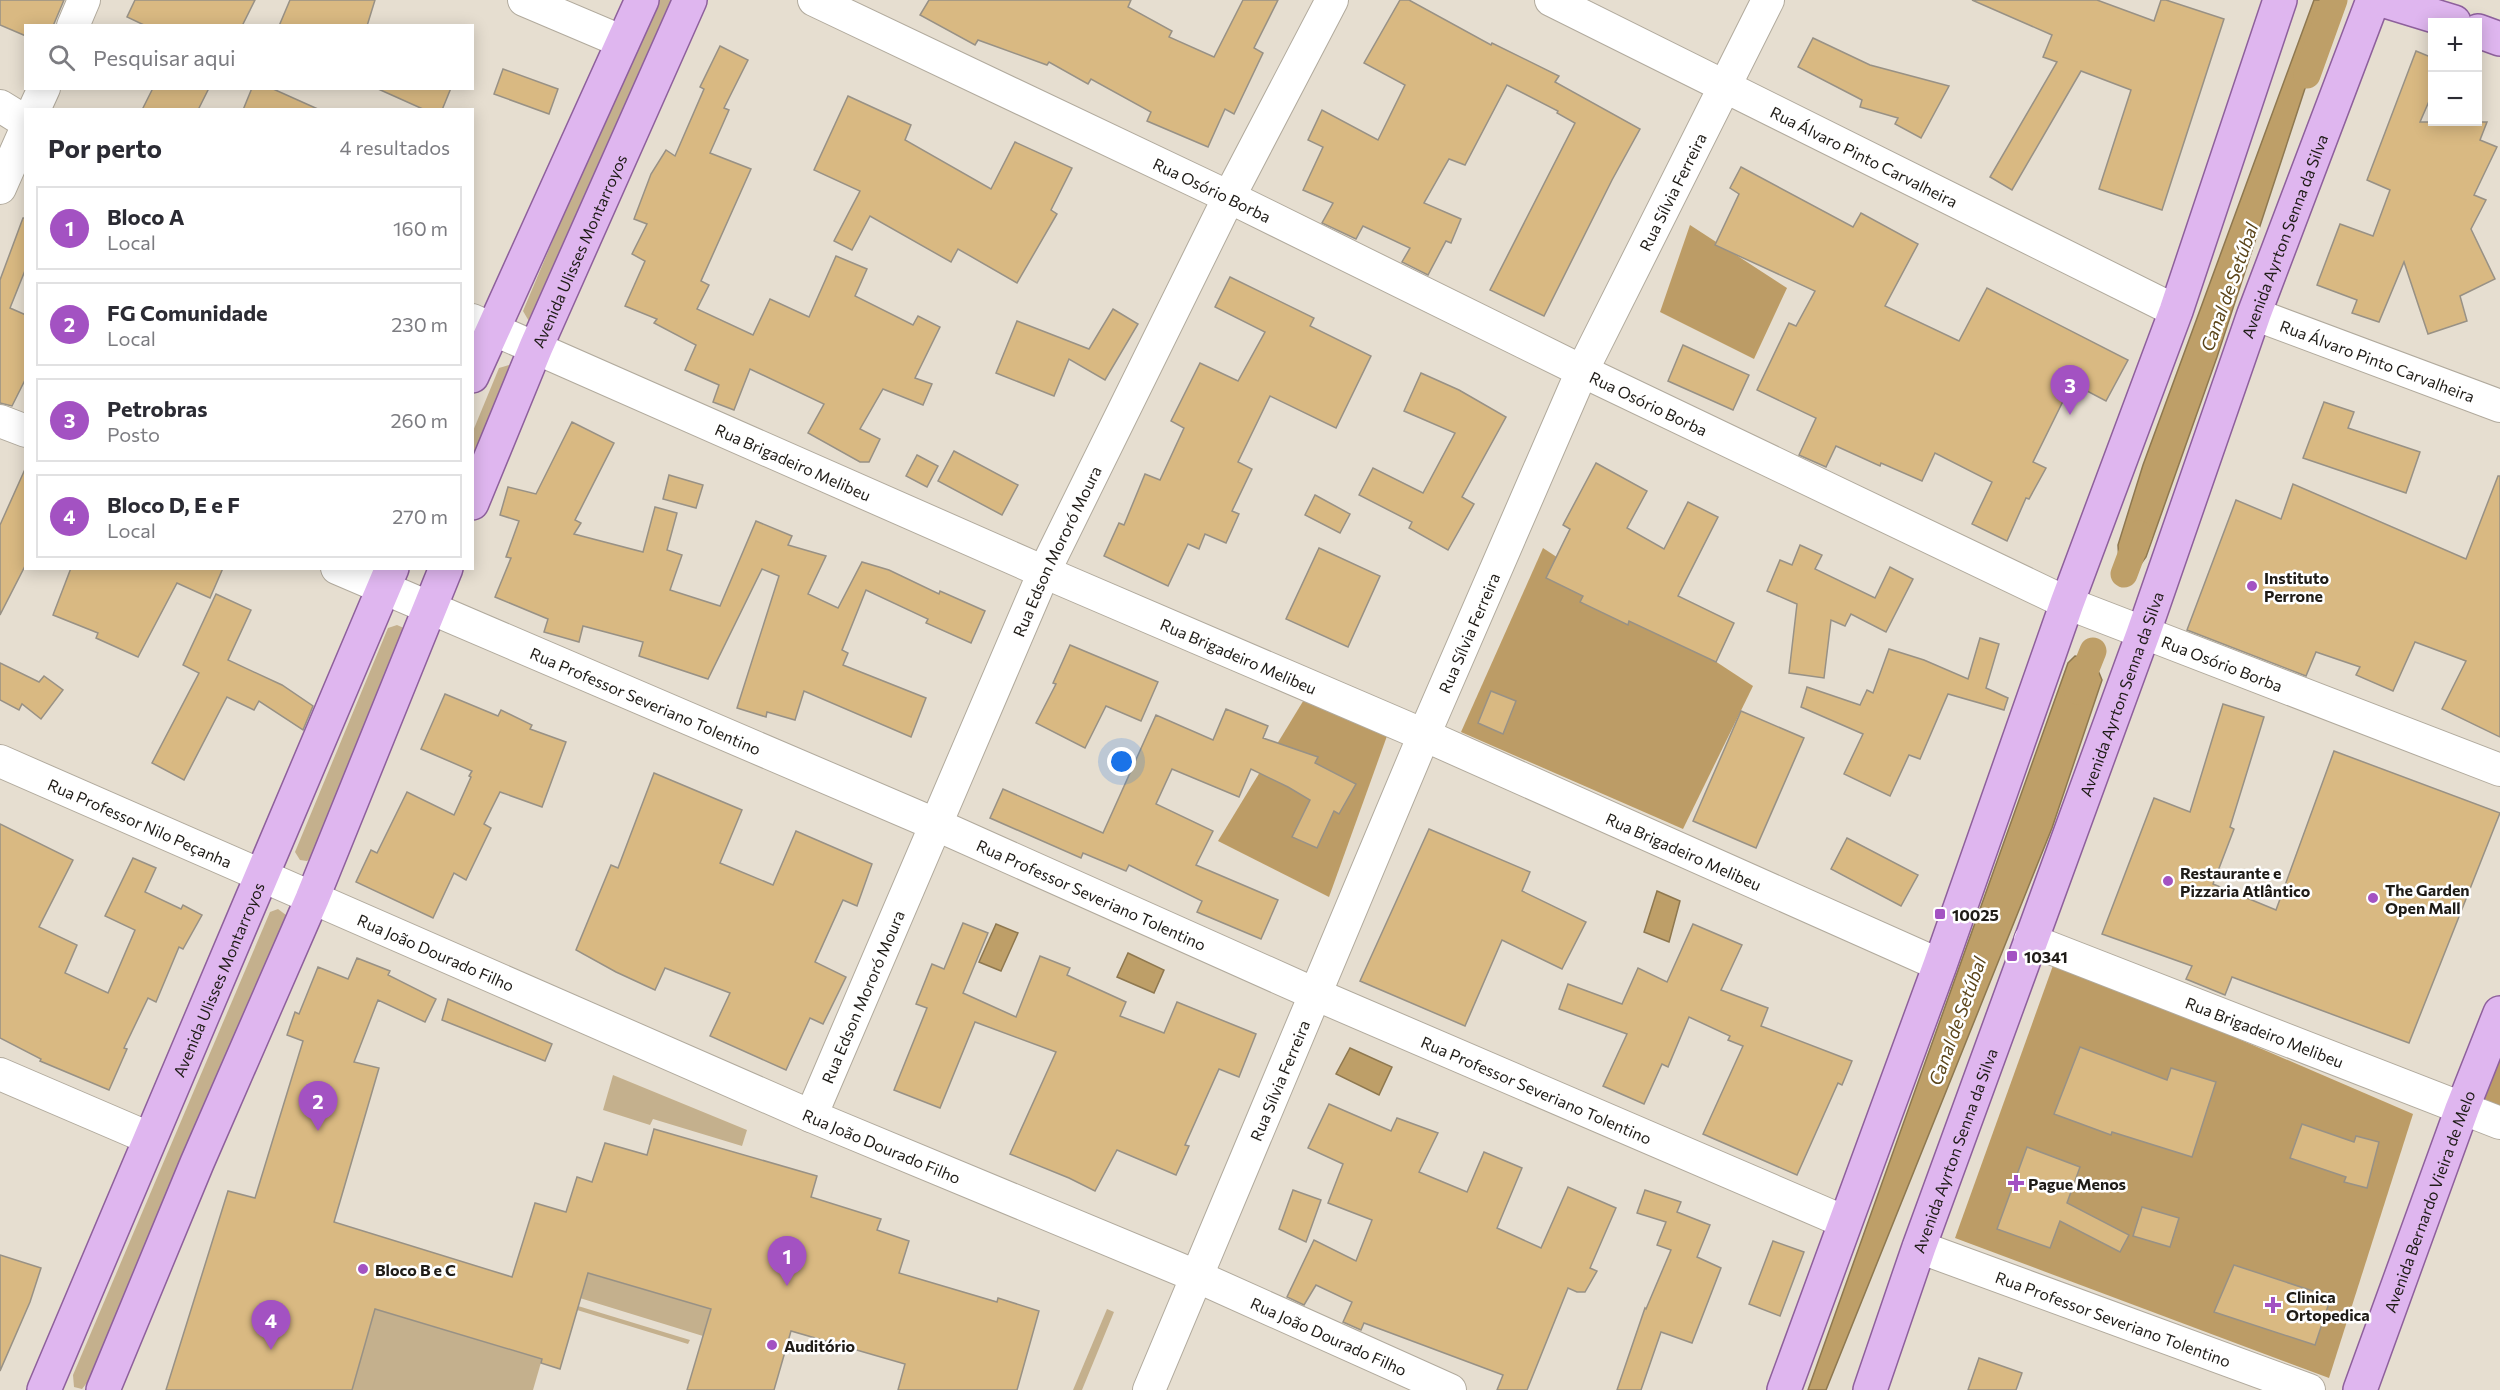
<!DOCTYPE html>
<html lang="pt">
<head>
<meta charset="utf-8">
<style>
	:root { --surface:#fff; --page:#f7f7f7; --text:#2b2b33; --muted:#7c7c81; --line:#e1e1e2; --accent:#a352c2 }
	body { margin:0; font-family:Commissioner,sans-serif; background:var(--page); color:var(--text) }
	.controls { position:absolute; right:18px; top:18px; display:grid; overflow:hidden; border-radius:0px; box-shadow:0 3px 15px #0003 }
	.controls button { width:54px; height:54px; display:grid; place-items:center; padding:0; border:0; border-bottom:2px solid var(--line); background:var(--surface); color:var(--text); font:30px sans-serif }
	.you { position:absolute; left:1122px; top:762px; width:21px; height:21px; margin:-15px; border:4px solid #fff; border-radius:50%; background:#1a73e8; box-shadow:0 0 0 9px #1a73e833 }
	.badge { display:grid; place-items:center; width:39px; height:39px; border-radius:50%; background:var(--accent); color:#fff; font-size:20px; font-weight:700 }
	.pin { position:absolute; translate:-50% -50px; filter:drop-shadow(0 2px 3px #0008) }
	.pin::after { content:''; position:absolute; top:32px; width:21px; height:18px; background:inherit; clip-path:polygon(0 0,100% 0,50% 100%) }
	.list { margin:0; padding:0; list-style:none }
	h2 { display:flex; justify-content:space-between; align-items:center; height:78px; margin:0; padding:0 24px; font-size:26px }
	h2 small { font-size:20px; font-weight:400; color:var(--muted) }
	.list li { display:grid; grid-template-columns:39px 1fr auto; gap:18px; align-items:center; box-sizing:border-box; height:84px; margin:0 12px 12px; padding:0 12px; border:2px solid var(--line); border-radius:0px }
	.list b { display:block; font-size:22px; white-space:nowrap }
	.list p { margin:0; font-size:20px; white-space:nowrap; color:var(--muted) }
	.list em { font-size:20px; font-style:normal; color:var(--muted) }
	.icon { flex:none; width:33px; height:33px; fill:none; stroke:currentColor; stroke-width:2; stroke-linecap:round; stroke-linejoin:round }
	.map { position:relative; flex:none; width:2500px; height:1390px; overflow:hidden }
	.search { position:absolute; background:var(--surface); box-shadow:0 3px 15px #0003; left:24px; top:24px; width:450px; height:66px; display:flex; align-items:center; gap:15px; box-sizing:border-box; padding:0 21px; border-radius:0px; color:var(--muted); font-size:22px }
	.panel { position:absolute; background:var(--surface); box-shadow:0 3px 15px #0003; left:24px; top:108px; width:450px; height:462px; border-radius:0px }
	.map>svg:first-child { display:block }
	.green { fill:#c4b08d }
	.forest { fill:#bc9c66 }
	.water { fill:#be9f68; stroke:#8e7850; stroke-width:1.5 }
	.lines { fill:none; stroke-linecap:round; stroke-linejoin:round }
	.canal { stroke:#be9f68; stroke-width:27 }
	.building { fill:#d9b982; stroke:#989185; stroke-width:1.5 }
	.minor-casing { stroke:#b1aa9d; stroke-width:34 }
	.major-casing { stroke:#8e609c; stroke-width:36 }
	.minor { stroke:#fff; stroke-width:32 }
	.major { stroke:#dfb6ef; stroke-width:33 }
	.poi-dot { fill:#a352c2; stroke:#fff; stroke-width:2 }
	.labels { text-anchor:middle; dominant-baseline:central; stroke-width:5; stroke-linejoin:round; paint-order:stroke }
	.street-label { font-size:16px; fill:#1f1c17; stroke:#fff }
	.poi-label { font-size:16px; font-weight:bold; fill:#1f1c17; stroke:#fff; text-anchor:start }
	.water-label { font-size:18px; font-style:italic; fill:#5a4419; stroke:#fff }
</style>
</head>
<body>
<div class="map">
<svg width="2500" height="1390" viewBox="0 0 2500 1390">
	<rect width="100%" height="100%" fill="#e6ded0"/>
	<g class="green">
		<path d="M659 0H677L530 323 523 311 628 62Z"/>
		<path d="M509 365 514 372 473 479V431L499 368Z"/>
		<path d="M397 625 406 629 315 855 307 861 300 860 295 852 388 628Z"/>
		<path d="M278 909 286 915 282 937 90 1379 82 1389 74 1387 73 1375 270 912Z"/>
		<path d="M613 1075 747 1130 742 1146 653 1119 650 1125 603 1110Z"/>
		<path d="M577 1270 711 1309 703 1336 570 1295Z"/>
		<path d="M578 1306 690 1340 688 1344 577 1310Z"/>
		<path d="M375 1309 542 1359 533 1390H352Z"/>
		<path d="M1107 1309 1114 1312 1082 1390H1073Z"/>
	</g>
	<g class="forest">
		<path d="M1690 225 1787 288 1754 359 1660 312Z"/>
		<path d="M1543 548 1753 686 1683 829 1461 732Z"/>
		<path d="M1305 698 1387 736 1329 897 1218 841Z"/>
		<path d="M2055 960 2413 1114 2329 1378 1955 1238Z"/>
		<path d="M2500 1058V1107L2482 1100Z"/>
	</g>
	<g class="water">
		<path d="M2314 0H2334L2217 357 2146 557 2138 568 2127 567 2119 562 2118 545 2143 465Z"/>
		<path d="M2075 656C2094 659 2095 662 2102 680L2052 828 1826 1390H1808L2068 663Z"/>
		<path d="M1657 891 1680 901 1669 942 1644 932Z"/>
		<path d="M996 924 1018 933 1001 971 979 962Z"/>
		<path d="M1128 953 1164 970 1154 993 1117 977Z"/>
		<path d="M1350 1048 1392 1067 1379 1095 1336 1074Z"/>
	</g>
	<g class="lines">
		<g class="canal">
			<path d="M2307 75 2334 0"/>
			<path d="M2124 574 2139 534"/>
			<path d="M2077 691 2093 651"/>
		</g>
	</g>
	<g class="building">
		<path d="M0 0H64L53 26H26V36L0 25Z"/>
		<path d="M135 0H255L242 26H146L127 17Z"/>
		<path d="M290 0H375L367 26H279Z"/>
		<path d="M929 0H1131L1128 7 1172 31 1169 37 1214 57 1243 0H1278L1254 48 1263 53 1234 114 1225 109 1208 147 1147 121 1151 112 1091 79 1088 84 1049 62 1047 65 978 40 975 45 920 15Z"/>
		<path d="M1400 0H1409L1491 45 1492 43 1559 76 1555 82 1640 129 1612 180 1544 316 1490 290 1575 123 1557 113 1558 111 1507 85 1465 165 1449 159 1424 203 1461 219 1451 243 1446 241 1428 275 1402 262 1410 248 1363 226 1356 239 1322 223 1333 203 1303 190 1323 147 1308 140 1322 110 1378 140 1405 85 1364 63Z"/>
		<path d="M1972 0H2097L2154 21 2161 0H2166L2224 19 2162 210 2099 189 2131 90 2081 71 2012 190 1990 177 2057 62 2043 57 2052 35Z"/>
		<path d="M1813 38 1870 65 1949 86 1921 138 1895 124 1898 118 1860 107 1862 100 1798 67Z"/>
		<path d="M720 46 748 60 724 108 729 110 710 153 751 169 701 281 709 285 697 309 753 335 770 299 809 317 836 256 867 269 855 296 913 325 918 316 940 327 915 378 932 384 923 405 883 389 860 429 880 439 869 462H860L808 433 824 404 750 369 734 410 713 402 719 385 685 370 696 345 654 323 657 319 625 306 645 261 632 254 647 224 634 219 651 174 666 150 675 156 704 89 700 87Z"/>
		<path d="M2416 51 2433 58V92L2420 122H2487L2480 140 2497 147 2474 195 2486 200 2471 229 2495 279 2460 296 2467 321 2428 334 2404 262 2379 322 2352 313 2357 300 2317 285 2340 224 2373 236 2390 190 2367 180Z"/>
		<path d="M503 69 558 89 549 114 494 94Z"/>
		<path d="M153 88H209L198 110H142Z"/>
		<path d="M252 88H271L320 110H243Z"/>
		<path d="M376 88H451L442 110H425Z"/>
		<path d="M848 96 911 125 905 140 991 189 1015 142 1072 168 1051 210 1057 214 1017 283 958 249 951 262 870 216 852 250 834 241 860 191 814 170Z"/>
		<path d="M1741 167 1853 227 1861 213 1918 244 1885 306 1959 341 1987 288 2128 360 2106 401 2072 383 2033 462 2046 468 2029 499 2026 498 2007 541 1972 524 1992 482 1935 453 1922 481 1881 463 1880 466 1836 446 1826 467 1799 455 1816 418 1757 390 1789 323 1796 326 1815 291 1715 245 1739 194 1730 188Z"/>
		<path d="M23 218H26V268L10 308 26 315V378L12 406 0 403V280Z"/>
		<path d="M1230 277 1314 318 1310 326 1371 356 1336 428 1270 396 1238 462 1252 469 1232 511 1239 514 1226 543 1205 534 1199 549 1188 544 1168 586 1104 556 1119 523 1124 525 1145 474 1160 480 1184 428 1171 421 1200 363 1238 381 1265 332 1215 307Z"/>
		<path d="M1113 309 1138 324 1105 380 1069 359 1054 396 996 373 1017 321 1089 349Z"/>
		<path d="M1683 345 1749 375 1733 410 1668 381Z"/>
		<path d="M1421 373 1459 390 1506 417 1462 497 1474 504 1448 550 1409 528 1412 522 1359 495 1373 468 1423 493 1455 433 1404 411Z"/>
		<path d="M2324 402 2354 412 2348 428 2420 452 2406 493 2303 458Z"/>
		<path d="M572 422 614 443 575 520 581 523 574 534 643 552 655 507 677 513 667 550 682 555 670 590 720 606 756 521 792 536 788 545 826 556 808 594 838 608 862 562 889 570 939 594 940 591 985 611 971 643 926 623 928 619 866 590 842 650 848 653 843 665 926 698 911 737 804 691 795 720 767 712 766 717 737 708 779 576 762 569 708 679 639 656 643 642 583 626 579 642 544 632 548 619 495 597 511 558 506 557 519 521 500 515 508 487 536 494Z"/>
		<path d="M954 451 1018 485 1002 515 938 481Z"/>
		<path d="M917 455 938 466 927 487 906 476Z"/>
		<path d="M1596 463 1647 491 1627 528 1664 549 1688 502 1718 517 1678 596 1734 623 1716 662 1629 621 1628 625 1580 602 1583 596 1546 578 1570 529 1563 525Z"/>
		<path d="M26 467V564L0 615V525Z"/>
		<path d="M669 475 703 485 696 508 663 499Z"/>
		<path d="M2498 476H2500V737L2442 709 2466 661 2415 642 2393 691 2356 675 2360 667 2316 652 2306 676 2187 630 2236 500 2281 519 2293 484 2466 559Z"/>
		<path d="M1315 495 1350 514 1340 533 1305 515Z"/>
		<path d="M1800 545 1822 555 1815 569 1875 598 1890 567 1913 579 1886 632 1851 614 1845 626 1831 620 1824 678 1789 673 1797 604 1767 591 1780 560 1792 565Z"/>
		<path d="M1319 548 1380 576 1348 647 1286 619Z"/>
		<path d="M71 568H223L210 598 177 583 138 657 96 638 98 633 53 615Z"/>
		<path d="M216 594 251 610 228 660 282 685 313 706 303 730 259 701 254 710 227 697 184 780 152 763 199 673 183 665Z"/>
		<path d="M1980 638 1999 644 1986 688 2008 698 2004 710 1948 694 1920 759 1909 755 1890 796 1844 774 1863 734 1801 707 1807 687 1860 705 1867 690 1873 693 1889 649 1924 660 1968 679Z"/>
		<path d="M1070 645 1158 682 1141 721 1106 706 1085 748 1036 723 1056 684 1053 683Z"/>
		<path d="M0 663 39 682 44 676 63 690 41 719 22 704 19 710 0 700Z"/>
		<path d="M1491 691 1516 701 1503 734 1478 723Z"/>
		<path d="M445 694 498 716 501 710 532 725 530 729 566 742 542 807 500 792 484 824 491 828 466 880 454 873 433 918 356 882 371 850 377 853 407 792 454 815 471 777 469 776 472 771 421 749Z"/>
		<path d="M2223 704 2264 717 2230 827 2234 829 2213 884 2276 910 2334 751 2500 813 2409 1043 2232 977 2225 995 2186 979 2192 966 2102 934 2154 798 2190 812Z"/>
		<path d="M1226 709 1268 726 1263 738 1318 757 1315 763 1356 784 1339 814 1334 811 1317 848 1292 837 1310 800 1288 787 1251 769 1239 797 1172 769 1156 804 1213 831 1196 865 1278 900 1261 939 1197 912 1202 901 1129 865 1126 871 1083 853 1081 858 990 818 1003 789 1103 833 1156 715 1213 740Z"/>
		<path d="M1741 711 1804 738 1756 848 1693 821Z"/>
		<path d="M654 773 742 810 720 863 773 885 796 831 872 864 857 906 843 900 815 962 846 977 823 1024 810 1018 786 1070 710 1036 730 993 665 968 655 990 616 972 576 950 611 865 618 868Z"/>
		<path d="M0 824 73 860 39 927 77 945 65 973 108 993 135 930 105 916 133 858 156 868 145 892 181 909 183 905 202 915 183 949 179 947 156 1002 148 998 124 1048 127 1049 109 1090 40 1061 41 1059 0 1038Z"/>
		<path d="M1429 829 1530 872 1522 891 1586 922 1562 969 1502 940 1465 1026 1360 981Z"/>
		<path d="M1847 838 1918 875 1901 906 1831 869Z"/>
		<path d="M963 923 988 933 963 993 1016 1017 1040 956 1070 968 1067 975 1126 1002 1120 1016 1164 1033 1177 1002 1256 1034 1239 1077 1219 1069 1185 1145 1189 1146 1176 1175 1117 1150 1095 1191 1069 1178 1010 1154 1056 1052 975 1022 940 1108 894 1090 927 1008 916 1004 932 964 944 969Z"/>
		<path d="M1693 924 1742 945 1721 990 1768 1008 1761 1026 1852 1061 1842 1085 1838 1083 1797 1175 1703 1134 1743 1046 1728 1040 1730 1036 1689 1017 1668 1067 1662 1064 1644 1104 1603 1086 1627 1034 1559 1009 1568 984 1622 1004 1638 968 1667 982Z"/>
		<path d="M357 958 390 971 388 975 436 999 425 1022 378 1000 354 1062 379 1068 334 1222 512 1277 535 1203 566 1212 577 1177 592 1182 605 1143 647 1155 654 1129 817 1176 811 1197 881 1219 877 1230 909 1241 899 1273 997 1302 998 1298 1039 1311 1017 1390H898L905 1364 791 1331 774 1390H687L711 1309 588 1273 560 1369 541 1363 542 1359 375 1309 352 1390H166L228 1191 255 1198 303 1041 287 1035 295 1012 299 1014 318 967 348 979Z"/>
		<path d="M448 999 552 1044 545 1061 442 1020Z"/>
		<path d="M2080 1047 2167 1080 2171 1068 2216 1082 2192 1157 2112 1132 2111 1135 2054 1114Z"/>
		<path d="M1329 1104 1391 1131 1397 1118 1438 1133 1419 1172 1467 1192 1484 1152 1522 1168 1497 1228 1541 1248 1568 1187 1616 1208 1590 1268 1597 1271 1585 1292H1577L1568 1288 1527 1390H1497L1503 1375 1364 1323 1361 1330 1343 1322 1352 1302 1316 1285 1304 1305 1287 1297 1314 1240 1356 1261 1372 1220 1328 1203 1343 1164 1308 1148Z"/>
		<path d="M2302 1124 2354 1142 2356 1136 2379 1142 2367 1188 2344 1182 2346 1177 2290 1158Z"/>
		<path d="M2027 1147 2080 1167 2067 1203 2129 1235 2120 1252 2060 1221 2050 1248 1997 1229Z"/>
		<path d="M1293 1190 1321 1200 1306 1242 1279 1229Z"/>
		<path d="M1645 1190 1681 1202 1677 1212 1710 1225 1697 1257 1721 1268 1692 1343 1661 1332 1641 1390H1617L1645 1308 1646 1309 1671 1250 1657 1245 1666 1222 1637 1213Z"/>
		<path d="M2142 1207 2179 1218 2170 1247 2133 1236Z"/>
		<path d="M1773 1241 1804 1252 1780 1316 1749 1304Z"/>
		<path d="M0 1255 41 1268 30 1302 0 1371Z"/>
		<path d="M2234 1265 2331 1297 2315 1345 2214 1312Z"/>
		<path d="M1979 1358 2022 1373 2016 1390H1968Z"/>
	</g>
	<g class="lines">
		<g class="minor-casing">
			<g id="minor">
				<path d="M524 0 623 42"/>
				<path id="s1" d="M814 0 1229 197 1582 371 2067 603 2500 770"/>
				<path id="s2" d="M1551 0 2176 311"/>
				<path d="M73 26 84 0"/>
				<path d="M0 106 26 122"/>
				<path d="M34 110 44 88"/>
				<path d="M0 188 26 129"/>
				<path id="s3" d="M2254 314 2500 406"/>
				<path id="s4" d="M472 320 1044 572 1424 735 1940 965"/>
				<path d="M0 421 26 431"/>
				<path id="s5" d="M337 568 937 825 1315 994 1845 1222"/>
				<path id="s6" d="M0 761 811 1116 1196 1276 1450 1390"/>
				<path id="s7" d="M2030 940 2500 1123"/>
				<path d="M0 1074 149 1138"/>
				<path id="s8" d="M811 1116 1044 572 1229 197 1332 0"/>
				<path id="s9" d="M1919 1247 2309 1390"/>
				<path id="s10" d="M1149 1390 1424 735 1582 371 1768 0"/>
			</g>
		</g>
		<g class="major-casing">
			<g id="major">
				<path d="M2382 0 2454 22"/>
				<path d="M2478 31 2500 39"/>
				<path d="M472 376 642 0"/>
				<path id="s11" d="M472 503 536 347 690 0"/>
				<path id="s12" d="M44 1390 392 568"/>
				<path d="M103 1390 197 1163 312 899 446 568"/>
				<path d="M1784 1390 1940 965 2067 603 2176 311 2280 0"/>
				<path id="s13" d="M1870 1390 1919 1247 2143 634 2254 314 2373 0"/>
				<path id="s14" d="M2360 1390 2462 1109 2500 1013"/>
			</g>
		</g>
		<use href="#minor" class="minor"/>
		<use href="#major" class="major"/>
	</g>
	<g class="poi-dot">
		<circle cx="2252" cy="586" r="6"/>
		<circle cx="2168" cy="881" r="6"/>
		<circle cx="2373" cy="898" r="6"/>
		<rect x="1934" y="908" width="12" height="12" rx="3"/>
		<rect x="2006" y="950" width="12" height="12" rx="3"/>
		<path d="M2013 1174h6v6h6v6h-6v6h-6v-6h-6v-6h6z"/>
		<circle cx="363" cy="1269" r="6"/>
		<path d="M2270 1296h6v6h6v6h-6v6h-6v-6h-6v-6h6z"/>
		<circle cx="772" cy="1345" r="6"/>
	</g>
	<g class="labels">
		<g class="street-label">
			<text stroke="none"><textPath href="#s2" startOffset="350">Rua Álvaro Pinto Carvalheira</textPath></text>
			<text stroke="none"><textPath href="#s1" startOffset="441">Rua Osório Borba</textPath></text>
			<text stroke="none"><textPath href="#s10" startOffset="1308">Rua Sílvia Ferreira</textPath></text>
			<text stroke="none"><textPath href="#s13" startOffset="1226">Avenida Ayrton Senna da Silva</textPath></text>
			<text stroke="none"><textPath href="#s11" startOffset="274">Avenida Ulisses Montarroyos</textPath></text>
			<text stroke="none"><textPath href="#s3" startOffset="132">Rua Álvaro Pinto Carvalheira</textPath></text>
			<text stroke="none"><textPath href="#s1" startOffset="927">Rua Osório Borba</textPath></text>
			<text stroke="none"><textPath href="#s4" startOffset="351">Rua Brigadeiro Melibeu</textPath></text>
			<text stroke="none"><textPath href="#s8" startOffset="616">Rua Edson Mororó Moura</textPath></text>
			<text stroke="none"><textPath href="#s10" startOffset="822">Rua Sílvia Ferreira</textPath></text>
			<text stroke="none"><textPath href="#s4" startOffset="837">Rua Brigadeiro Melibeu</textPath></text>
			<text stroke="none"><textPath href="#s1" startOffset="1557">Rua Osório Borba</textPath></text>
			<text stroke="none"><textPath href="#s13" startOffset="740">Avenida Ayrton Senna da Silva</textPath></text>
			<text stroke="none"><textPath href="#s5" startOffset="336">Rua Professor Severiano Tolentino</textPath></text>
			<text stroke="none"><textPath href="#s6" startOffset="153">Rua Professor Nilo Peçanha</textPath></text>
			<text stroke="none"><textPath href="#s4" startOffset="1323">Rua Brigadeiro Melibeu</textPath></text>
			<text stroke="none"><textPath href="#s5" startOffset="822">Rua Professor Severiano Tolentino</textPath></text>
			<text stroke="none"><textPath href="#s6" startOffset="476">Rua João Dourado Filho</textPath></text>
			<text stroke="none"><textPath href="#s12" startOffset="446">Avenida Ulisses Montarroyos</textPath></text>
			<text stroke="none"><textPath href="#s8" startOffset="130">Rua Edson Mororó Moura</textPath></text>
			<text stroke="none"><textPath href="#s7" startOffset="252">Rua Brigadeiro Melibeu</textPath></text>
			<text stroke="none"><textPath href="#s10" startOffset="336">Rua Sílvia Ferreira</textPath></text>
			<text stroke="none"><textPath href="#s5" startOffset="1308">Rua Professor Severiano Tolentino</textPath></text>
			<text stroke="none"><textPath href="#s6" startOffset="962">Rua João Dourado Filho</textPath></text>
			<text stroke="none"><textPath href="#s13" startOffset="254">Avenida Ayrton Senna da Silva</textPath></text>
			<text stroke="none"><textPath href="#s14" startOffset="201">Avenida Bernardo Vieira de Melo</textPath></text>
			<text stroke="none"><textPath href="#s9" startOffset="207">Rua Professor Severiano Tolentino</textPath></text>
			<text stroke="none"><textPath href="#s6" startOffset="1448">Rua João Dourado Filho</textPath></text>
		</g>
		<g class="poi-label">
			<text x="2264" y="577">Instituto<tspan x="2264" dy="18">Perrone</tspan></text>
			<text x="2180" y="872">Restaurante e<tspan x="2180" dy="18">Pizzaria Atlântico</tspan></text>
			<text x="2385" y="889">The Garden<tspan x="2385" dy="18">Open Mall</tspan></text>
			<text x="1952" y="914">10025</text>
			<text x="2024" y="956">10341</text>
			<text x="2028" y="1183">Pague Menos</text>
			<text x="375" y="1269">Bloco B e C</text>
			<text x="2286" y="1296">Clinica<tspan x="2286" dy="18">Ortopedica</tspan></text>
			<text x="784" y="1345">Auditório</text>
		</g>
		<g class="water-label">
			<text transform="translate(2229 287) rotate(-70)">Canal de Setúbal</text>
			<text transform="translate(1957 1021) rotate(-70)">Canal de Setúbal</text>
		</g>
	</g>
</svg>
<div class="controls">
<button>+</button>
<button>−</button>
</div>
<div class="you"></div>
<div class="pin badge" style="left:787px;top:1286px">1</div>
<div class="pin badge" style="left:318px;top:1131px">2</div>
<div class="pin badge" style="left:2070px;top:415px">3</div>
<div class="pin badge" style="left:271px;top:1350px">4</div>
<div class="search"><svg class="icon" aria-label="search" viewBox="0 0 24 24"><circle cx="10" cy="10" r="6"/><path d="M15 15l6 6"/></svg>Pesquisar aqui</div>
<section class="panel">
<h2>Por perto<small>4 resultados</small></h2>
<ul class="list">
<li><span class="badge">1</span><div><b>Bloco A</b><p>Local</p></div><em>160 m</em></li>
<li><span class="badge">2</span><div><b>FG Comunidade</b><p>Local</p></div><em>230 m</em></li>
<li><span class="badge">3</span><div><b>Petrobras</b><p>Posto</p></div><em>260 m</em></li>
<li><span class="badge">4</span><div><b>Bloco D, E e F</b><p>Local</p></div><em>270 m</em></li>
</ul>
</section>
</div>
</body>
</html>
